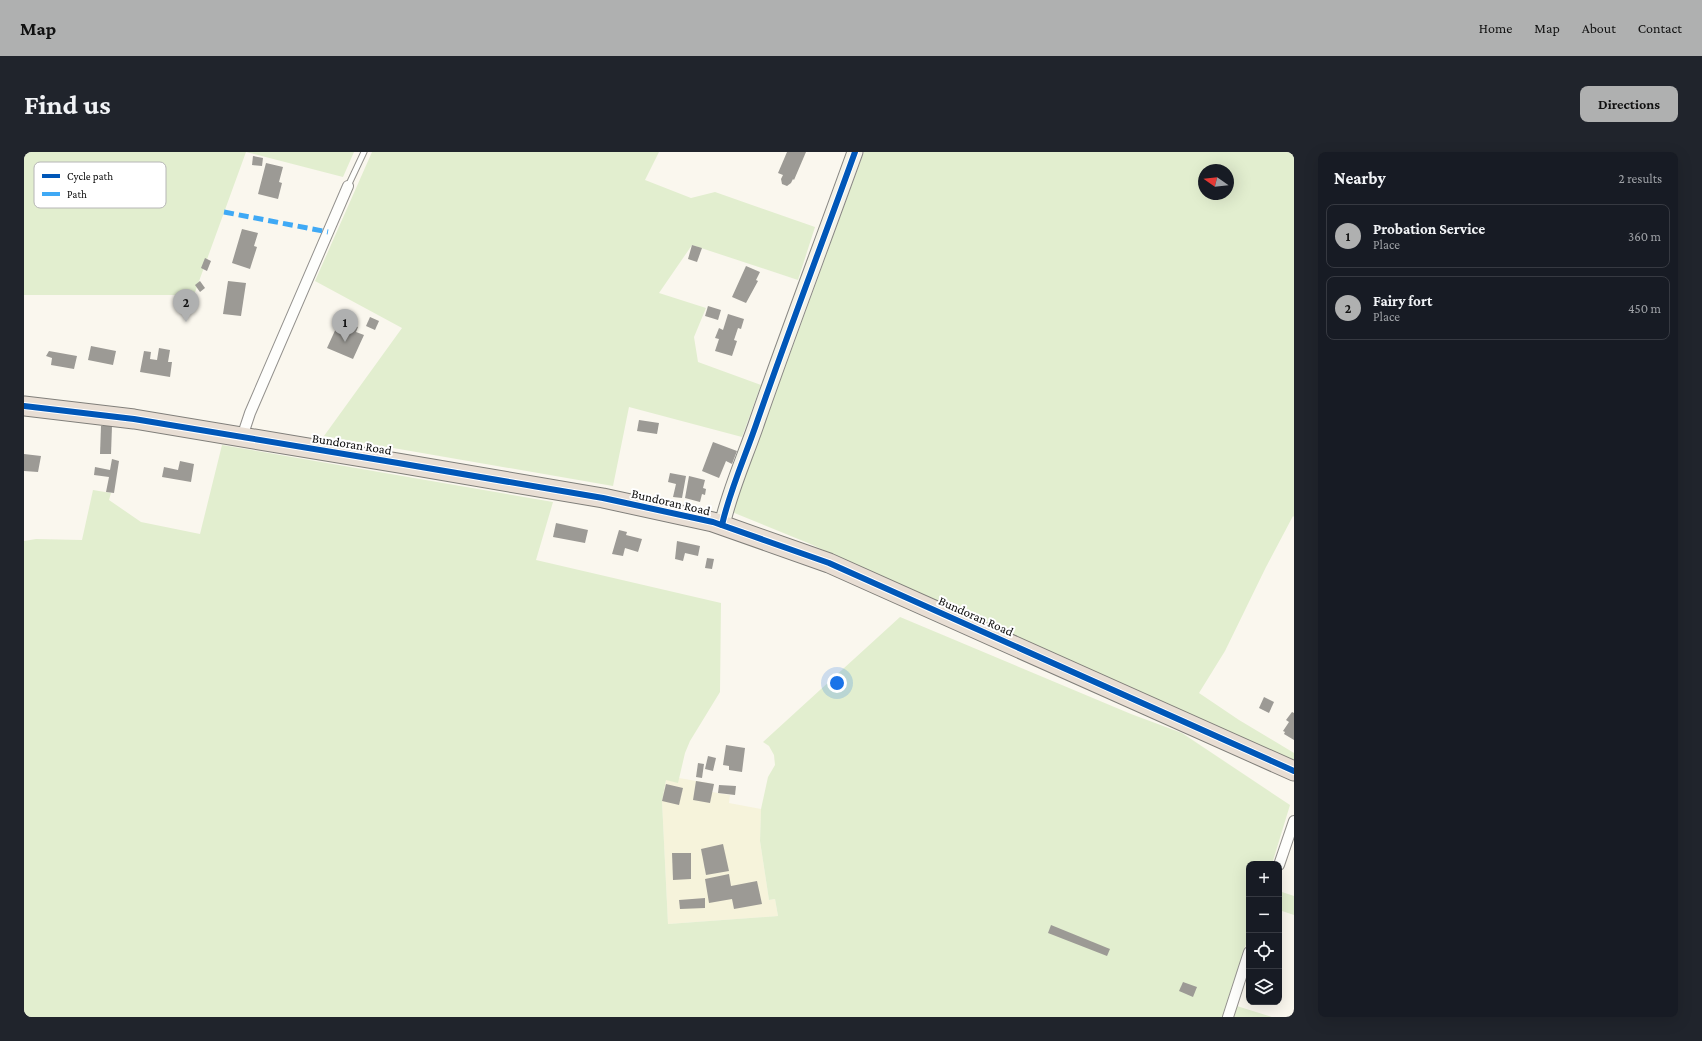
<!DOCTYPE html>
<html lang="en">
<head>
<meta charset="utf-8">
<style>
	:root { --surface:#171b24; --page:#20242c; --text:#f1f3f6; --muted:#9ea1a6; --line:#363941; --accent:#afb0b0 }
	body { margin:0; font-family:"Crimson Pro",serif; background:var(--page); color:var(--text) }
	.controls { position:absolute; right:12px; bottom:12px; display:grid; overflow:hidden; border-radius:8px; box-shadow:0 4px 16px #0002 }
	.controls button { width:36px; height:36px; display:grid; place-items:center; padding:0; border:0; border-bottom:1px solid var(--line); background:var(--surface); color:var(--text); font:20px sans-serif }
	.compass { position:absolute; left:1174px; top:12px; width:36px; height:36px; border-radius:50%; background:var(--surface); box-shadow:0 4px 16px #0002; rotate:284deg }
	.you { position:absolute; left:813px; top:531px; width:14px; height:14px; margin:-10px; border:3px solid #fff; border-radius:50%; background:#1a73e8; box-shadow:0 0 0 6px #1a73e833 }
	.badge { display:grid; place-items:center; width:26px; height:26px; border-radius:50%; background:var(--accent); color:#111; font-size:13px; font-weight:700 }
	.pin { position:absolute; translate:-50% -33px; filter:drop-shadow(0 1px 2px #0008) }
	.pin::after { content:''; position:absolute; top:21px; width:14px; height:12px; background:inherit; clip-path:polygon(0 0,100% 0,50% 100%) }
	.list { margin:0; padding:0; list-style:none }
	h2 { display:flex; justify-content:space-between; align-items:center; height:52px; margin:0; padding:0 16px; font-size:17px }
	h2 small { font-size:13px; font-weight:400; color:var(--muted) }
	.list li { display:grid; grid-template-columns:26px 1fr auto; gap:12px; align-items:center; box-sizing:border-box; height:64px; margin:0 8px 8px; padding:0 8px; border:1px solid var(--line); border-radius:8px }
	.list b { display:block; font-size:15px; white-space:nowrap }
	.list p { margin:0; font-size:13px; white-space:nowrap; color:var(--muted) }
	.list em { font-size:13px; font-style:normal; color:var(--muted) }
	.icon { flex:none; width:22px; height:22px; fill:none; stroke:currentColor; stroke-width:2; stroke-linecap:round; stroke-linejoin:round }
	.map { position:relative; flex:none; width:1270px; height:865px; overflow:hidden; border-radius:8px }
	header { display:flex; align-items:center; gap:24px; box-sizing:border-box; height:56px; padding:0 20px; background:var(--accent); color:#111 }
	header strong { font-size:19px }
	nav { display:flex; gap:22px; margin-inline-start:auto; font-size:14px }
	.intro { display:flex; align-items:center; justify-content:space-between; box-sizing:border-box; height:96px; padding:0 24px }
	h1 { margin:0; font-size:28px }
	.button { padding:10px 18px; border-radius:8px; background:var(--accent); color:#111; font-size:14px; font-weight:700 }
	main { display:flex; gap:24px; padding:0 24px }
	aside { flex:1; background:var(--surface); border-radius:8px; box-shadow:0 4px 16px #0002 }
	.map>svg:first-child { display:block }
	.farmland { fill:#f6f3db }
	.green { fill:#e2eecf; fill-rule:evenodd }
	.building { fill:#9c9a95 }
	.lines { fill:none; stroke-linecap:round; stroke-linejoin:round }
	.lane-casing { stroke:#93918d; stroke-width:7 }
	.street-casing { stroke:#93918d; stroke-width:12 }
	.secondary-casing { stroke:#898884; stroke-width:17 }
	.highway-casing { stroke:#807f7a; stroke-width:21 }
	.lane { stroke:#fefefc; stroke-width:5 }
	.street { stroke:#fefefc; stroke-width:10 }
	.secondary { stroke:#f4f3e8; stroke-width:15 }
	.highway { stroke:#e8ded4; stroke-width:19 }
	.quiet { stroke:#3fa9f5; stroke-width:5; stroke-dasharray:10 5; stroke-linecap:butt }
	.cycleway-casing { stroke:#fff; stroke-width:8 }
	.cycleway { stroke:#0057b8; stroke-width:6 }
	.labels { text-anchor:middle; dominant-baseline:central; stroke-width:4; stroke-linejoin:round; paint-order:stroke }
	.street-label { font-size:13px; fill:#0b0b0b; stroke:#fff }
	.key { fill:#fff; stroke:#b6b6b6; stroke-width:1 }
	.key-label { font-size:11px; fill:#0b0b0b }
</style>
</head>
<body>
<header>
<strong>Map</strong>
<nav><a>Home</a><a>Map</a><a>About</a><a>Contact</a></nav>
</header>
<div class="intro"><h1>Find us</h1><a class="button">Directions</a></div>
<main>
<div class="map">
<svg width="1270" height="865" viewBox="0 0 1270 865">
	<rect width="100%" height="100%" fill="#faf7ee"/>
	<path class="farmland" d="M655 626 690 632 688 640 706 643 705 651 737 657 736 689 745 748 751 747 754 764 644 772 638 649 642 628Z"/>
	<g class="green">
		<path d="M0 0H330L319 25 222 0 170 143H0Z"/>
		<path d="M348 0H635L621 28 667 46 691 40 791 75 774 128 668 93 635 141 682 156 670 185 674 210 737 233 718 285 605 255 589 334 300 284 378 176 291 129Z"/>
		<path d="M840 0H1270V365L1269 364 1242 415 1201 499 1175 541 1215 568 1270 601V609L784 391 708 360ZM1180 18H1204V42H1180Z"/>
		<path d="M198 293 529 350 512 408 697 451 696 540 666 589 661 601 654 631 642 628 638 649 644 772 754 764 751 747 745 748 736 689 737 657 744 625 751 613 750 603 745 594 739 590 876 465 1107 562 1158 581 1266 653 1248 712H1225V783L1198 865H0V389L12 387 58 388 69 338 87 341 85 348 117 370 176 382Z"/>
		<path d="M1255 739 1270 744V763L1255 758Z"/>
		<path d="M1213 854 1216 855 1248 865H1210Z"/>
	</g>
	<g class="building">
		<path d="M763 0H782L770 28 769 27 767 31 763 34 758 32 757 27 759 23 754 21Z"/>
		<path d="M229 4 239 6 238 14 228 13Z"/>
		<path d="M242 11 259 15 255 30 258 31 254 47 234 42Z"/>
		<path d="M218 77 234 81 230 94 233 95 226 117 208 111Z"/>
		<path d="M668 93 678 96 673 110 664 107Z"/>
		<path d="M181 106 187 109 183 119 177 116Z"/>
		<path d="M722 114 736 120 732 128 734 129 722 151 708 145Z"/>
		<path d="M176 129 181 136 176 140 171 133Z"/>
		<path d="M204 129 222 131 217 164 199 162Z"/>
		<path d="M684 154 697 158 694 168 681 164Z"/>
		<path d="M704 162 720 167 717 177 714 176 710 188 713 189 708 204 691 199 695 187 691 186 695 176 699 178Z"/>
		<path d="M346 165 355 169 351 178 342 174Z"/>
		<path d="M323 171 334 175 332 180 340 183 329 207 303 196 314 172 321 175Z"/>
		<path d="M67 194 92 199 89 213 64 208Z"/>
		<path d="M135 196 146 198 144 210H148L146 225 116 220 120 199 127 200 126 207 133 208Z"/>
		<path d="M25 199 53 204 50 217 27 213 28 206 22 204Z"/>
		<path d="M615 268 635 271 633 282 613 279Z"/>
		<path d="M77 274H88L87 302H76Z"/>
		<path d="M689 290 713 299 708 312 702 309 695 326 678 319Z"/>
		<path d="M0 302 17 304 14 320 0 319Z"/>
		<path d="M88 307 95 309 90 341 82 340 85 325 70 323 71 315 86 318Z"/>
		<path d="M156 309 170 312 167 330 138 325 140 315 154 318Z"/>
		<path d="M646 321 662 324 658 346 649 345 652 332 644 330Z"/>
		<path d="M665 324 681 328 679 336 682 337 681 343 678 342 676 350 661 346Z"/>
		<path d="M532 371 564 378 561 391 529 385Z"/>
		<path d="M595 378 603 380 602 383 618 387 614 400 601 396 599 404 588 402Z"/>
		<path d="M653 389 676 394 674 404 661 401 659 409 651 407Z"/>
		<path d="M683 406 690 407 688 417 681 416Z"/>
		<path d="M1240 545 1250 550 1245 561 1235 556Z"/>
		<path d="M1268 560 1270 561V588L1260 582 1261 580 1259 579 1265 570 1262 568Z"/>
		<path d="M702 593 721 596 718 620 705 618V614L699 613Z"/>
		<path d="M684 604 692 606 689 619 681 617Z"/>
		<path d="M674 611 680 612 678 626 672 625Z"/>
		<path d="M672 629 690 632 686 651 669 648Z"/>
		<path d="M642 632 659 636 655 653 638 649Z"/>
		<path d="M695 633 712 634 711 643 694 641Z"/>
		<path d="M699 692 705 719 682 723 677 697Z"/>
		<path d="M648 701H667V727L649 728Z"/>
		<path d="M705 722 707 734 733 729 738 752 710 757 708 747 685 751 681 727Z"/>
		<path d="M681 746V756L656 757 655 748Z"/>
		<path d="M1027 773 1086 797 1083 804 1024 781Z"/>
		<path d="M1159 830 1173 835 1169 845 1155 839Z"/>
	</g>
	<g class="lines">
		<g class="lane-casing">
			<path id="lane" d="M324 34 340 0"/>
		</g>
		<g class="street-casing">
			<g id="street">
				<path d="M218 285 226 261 324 34"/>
				<path d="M1255 713 1270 669"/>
				<path d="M1204 865 1225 800"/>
			</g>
		</g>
		<g class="secondary-casing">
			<path id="secondary" d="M698 373C706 337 722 303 734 267 765 178 799 89 831 0"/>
		</g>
		<g class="highway-casing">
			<path id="highway" d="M0 254 110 267 374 311 579 346 689 370 805 411 1270 619"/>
		</g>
		<use href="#lane" class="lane"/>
		<use href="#street" class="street"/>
		<use href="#secondary" class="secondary"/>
		<use href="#highway" class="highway"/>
		<path class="quiet" d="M200 60 304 80"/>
		<g class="cycleway-casing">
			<g id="cycleway">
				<path d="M0 254 110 267 374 311 579 346 689 370 805 411 1270 619"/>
				<path d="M698 373C706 337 722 303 734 267 765 178 799 89 831 0"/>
			</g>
		</g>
		<use href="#cycleway" class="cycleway"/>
	</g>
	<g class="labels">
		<g class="street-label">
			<text transform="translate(328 292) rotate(9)">Bundoran Road</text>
			<text transform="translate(647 350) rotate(13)">Bundoran Road</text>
			<text transform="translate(952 464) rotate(24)">Bundoran Road</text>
		</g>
	</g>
	<rect x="10" y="10" width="132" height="46" rx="6" class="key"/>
	<rect x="18" y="22" width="18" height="4" fill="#0057b8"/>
	<rect x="18" y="40" width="18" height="4" fill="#3fa9f5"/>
	<g class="key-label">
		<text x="43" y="28">Cycle path</text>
		<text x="43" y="46">Path</text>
	</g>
</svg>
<div class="controls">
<button>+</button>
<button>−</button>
<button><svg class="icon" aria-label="locate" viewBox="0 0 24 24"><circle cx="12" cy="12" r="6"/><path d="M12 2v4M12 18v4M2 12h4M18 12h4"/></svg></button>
<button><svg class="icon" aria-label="layers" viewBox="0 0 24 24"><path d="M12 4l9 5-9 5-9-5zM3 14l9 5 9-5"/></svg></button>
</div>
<svg class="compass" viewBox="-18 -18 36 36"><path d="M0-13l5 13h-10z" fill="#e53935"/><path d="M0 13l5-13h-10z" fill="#9ea1a6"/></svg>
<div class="you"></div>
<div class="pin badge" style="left:321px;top:190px">1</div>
<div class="pin badge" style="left:162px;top:170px">2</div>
</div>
<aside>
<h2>Nearby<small>2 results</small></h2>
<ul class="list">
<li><span class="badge">1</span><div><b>Probation Service</b><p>Place</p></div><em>360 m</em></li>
<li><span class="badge">2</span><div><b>Fairy fort</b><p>Place</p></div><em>450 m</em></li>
</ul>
</aside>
</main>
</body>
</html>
